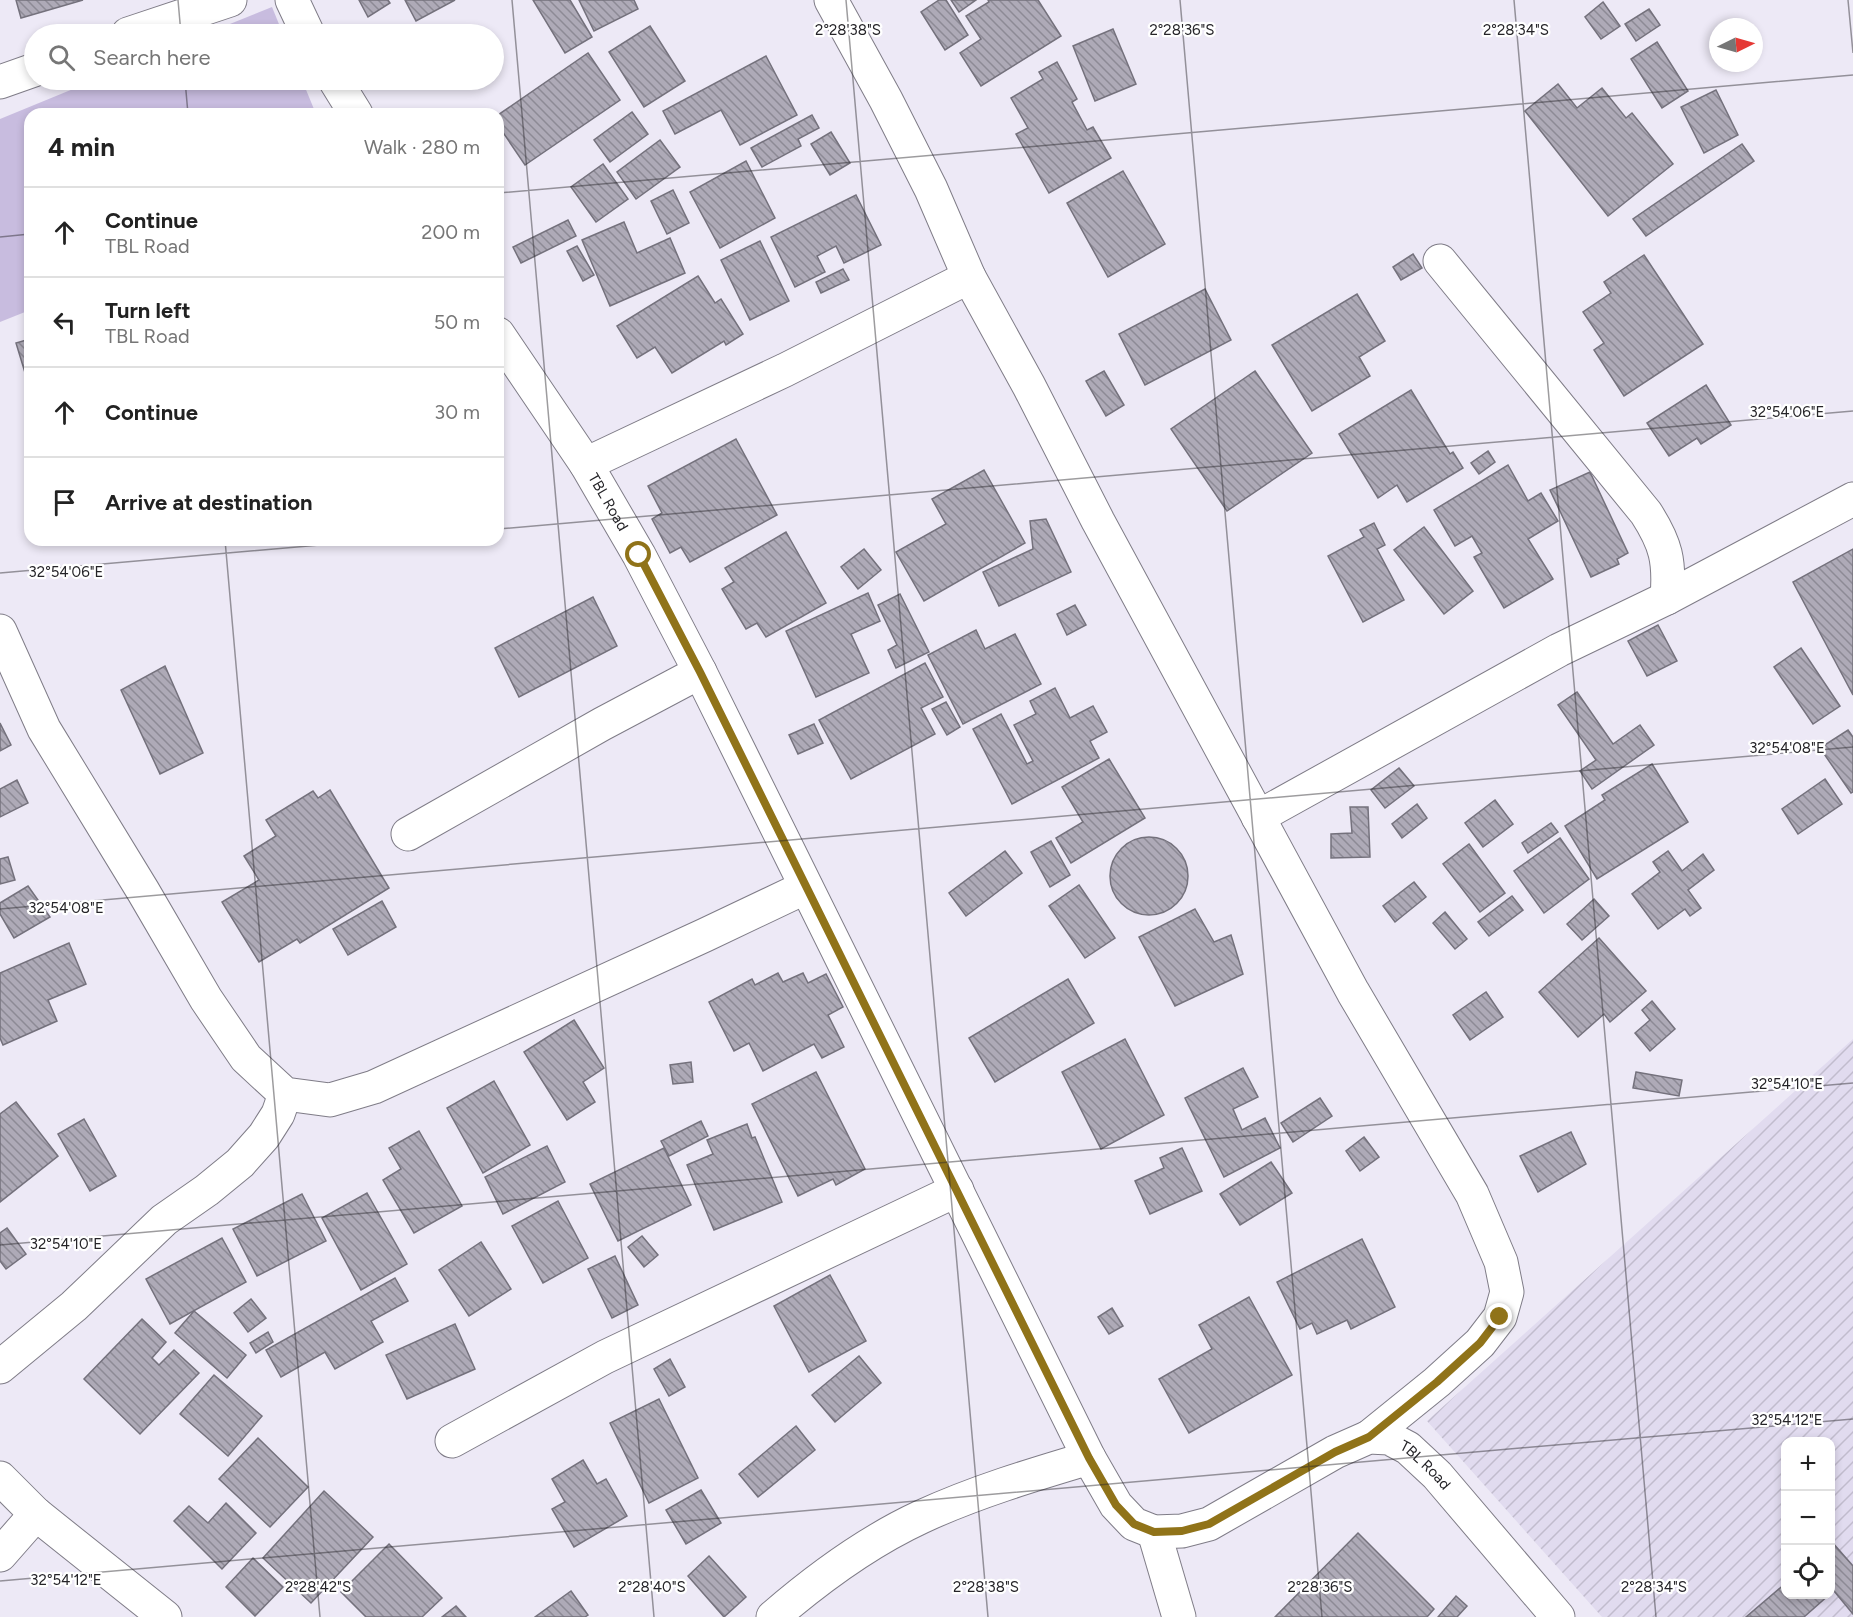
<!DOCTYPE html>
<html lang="en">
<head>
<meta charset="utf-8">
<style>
	:root { --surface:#fff; --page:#f6f6f6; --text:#222; --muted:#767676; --line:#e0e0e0 }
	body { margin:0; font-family:Figtree,sans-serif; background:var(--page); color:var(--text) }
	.controls { position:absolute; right:18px; bottom:18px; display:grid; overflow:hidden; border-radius:12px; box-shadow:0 3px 9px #0003 }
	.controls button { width:54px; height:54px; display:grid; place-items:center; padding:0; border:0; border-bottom:2px solid var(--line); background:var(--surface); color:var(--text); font:30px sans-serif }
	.compass { position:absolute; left:1709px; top:18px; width:54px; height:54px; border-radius:50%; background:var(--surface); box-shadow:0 3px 9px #0003; rotate:85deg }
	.stop { position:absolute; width:18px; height:18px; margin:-14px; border:4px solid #907319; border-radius:50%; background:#fff }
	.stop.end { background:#907319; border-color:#fff; box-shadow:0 2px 6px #0008 }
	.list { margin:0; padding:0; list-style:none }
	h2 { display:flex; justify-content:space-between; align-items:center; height:78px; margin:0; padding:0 24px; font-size:26px }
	h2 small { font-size:20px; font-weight:400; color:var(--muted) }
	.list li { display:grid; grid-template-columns:39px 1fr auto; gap:18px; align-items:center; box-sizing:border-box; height:90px; padding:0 24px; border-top:2px solid var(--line) }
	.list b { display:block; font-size:22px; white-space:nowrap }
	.list p { margin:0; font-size:20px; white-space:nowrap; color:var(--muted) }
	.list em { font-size:20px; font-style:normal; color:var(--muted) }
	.icon { flex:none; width:33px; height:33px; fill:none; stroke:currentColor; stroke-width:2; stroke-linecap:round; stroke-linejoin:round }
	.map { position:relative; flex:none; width:1853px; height:1617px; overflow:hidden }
	.search { position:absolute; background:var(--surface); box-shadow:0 3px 9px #0003; left:24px; top:24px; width:480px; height:66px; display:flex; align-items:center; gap:15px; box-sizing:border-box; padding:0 21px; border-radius:33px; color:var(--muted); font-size:22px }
	.panel { position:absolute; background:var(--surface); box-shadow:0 3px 9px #0003; left:24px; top:108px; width:480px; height:438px; border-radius:18px }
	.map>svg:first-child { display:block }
	.industrial { fill:url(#industrial-furrows); fill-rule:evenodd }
	.pitch { fill:#c8bcdf }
	.building { fill:url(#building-back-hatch); stroke:#74717c; stroke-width:1.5 }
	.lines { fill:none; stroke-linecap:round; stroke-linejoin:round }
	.minor-casing { stroke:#7f7c87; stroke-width:35 }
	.minor { stroke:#fff; stroke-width:33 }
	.route { stroke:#907319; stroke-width:8 }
	.ticks { fill:none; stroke:#252428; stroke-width:1.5; stroke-opacity:0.45 }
	.labels { text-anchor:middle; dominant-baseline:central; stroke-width:4.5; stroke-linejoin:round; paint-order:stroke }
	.street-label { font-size:15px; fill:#252428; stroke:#fff }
	.ticks-label { font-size:15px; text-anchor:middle; fill:#252428; stroke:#fff; stroke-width:4.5; stroke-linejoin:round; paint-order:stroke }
</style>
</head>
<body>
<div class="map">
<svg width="1853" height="1617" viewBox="0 0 1853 1617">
	<defs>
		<pattern id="industrial-furrows" width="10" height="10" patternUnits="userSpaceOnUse" patternTransform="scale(1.5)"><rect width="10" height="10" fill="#e1dbef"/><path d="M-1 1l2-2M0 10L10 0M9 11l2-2" fill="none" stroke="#c1bccd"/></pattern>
		<pattern id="building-back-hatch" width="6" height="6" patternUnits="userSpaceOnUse" patternTransform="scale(1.5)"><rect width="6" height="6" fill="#aeaab7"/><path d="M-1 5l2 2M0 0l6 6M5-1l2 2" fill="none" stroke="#8d8a95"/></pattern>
	</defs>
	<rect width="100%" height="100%" fill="#ede9f6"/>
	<path class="industrial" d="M1853 1039V1617H1602L1427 1421ZM1786 1442H1830V1594H1786Z"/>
	<g class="pitch">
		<path d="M272 7 283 34H205Z"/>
		<path d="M95 80H302L316 114H30V310L0 322V119Z"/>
	</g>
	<g class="building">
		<path d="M16 0H83L21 18Z"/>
		<path d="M359 0H388L390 3 368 17Z"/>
		<path d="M405 0H455L416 21Z"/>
		<path d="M533 0H570L592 37 565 53Z"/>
		<path d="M579 0H634L638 9 594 31Z"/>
		<path d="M939 0H946L968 35 945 50 921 12Z"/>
		<path d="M951 0H976L959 12Z"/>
		<path d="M988 0H1038L1061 36 981 86 960 53 981 39 966 16 989 2Z"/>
		<path d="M1603 2 1620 26 1601 39 1585 17Z"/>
		<path d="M1649 9 1660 25 1636 41 1625 24Z"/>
		<path d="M650 26 685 81 644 107 609 52Z"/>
		<path d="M1113 29 1136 84 1095 101 1073 46Z"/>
		<path d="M1657 42 1688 91 1662 108 1631 59Z"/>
		<path d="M588 53 620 100 525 165 498 125V115Z"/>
		<path d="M766 56 797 115 740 145 721 110 675 134 663 111Z"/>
		<path d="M1057 62 1077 99 1072 102 1087 130 1093 127 1111 158 1049 193 1016 134 1028 128 1011 98 1043 79 1039 72Z"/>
		<path d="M1558 84 1577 108 1602 88 1626 118 1632 113 1673 164 1608 216 1525 111Z"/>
		<path d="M1716 90 1738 135 1704 153 1681 107Z"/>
		<path d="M632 112 648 134 610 162 594 140Z"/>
		<path d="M812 115 819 128 798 139 801 146 762 167 751 148Z"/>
		<path d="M831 132 850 163 830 175 811 144Z"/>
		<path d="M660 140 680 167 636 199 617 172Z"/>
		<path d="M1742 144 1754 161 1646 236 1633 219Z"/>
		<path d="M746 161 775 218 720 248 690 192Z"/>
		<path d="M603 164 628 199 596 222 571 187Z"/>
		<path d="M1123 171 1165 244 1108 277 1067 203Z"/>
		<path d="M673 190 689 223 667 234 651 201Z"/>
		<path d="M856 195 881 245 844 263 836 246 817 256 825 272 795 287 771 237Z"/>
		<path d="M568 220 576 236 521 263 513 247Z"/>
		<path d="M624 222 637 253 670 238 685 273 610 306 582 240Z"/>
		<path d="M760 241 789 301 750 320 721 260Z"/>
		<path d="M577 246 594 275 583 281 567 251Z"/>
		<path d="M1413 254 1422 268 1401 280 1393 267Z"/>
		<path d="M1644 255 1703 344 1624 396 1594 350 1604 343 1583 312 1611 293 1604 282Z"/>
		<path d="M843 269 849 280 821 293 816 282Z"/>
		<path d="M698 276 715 303 721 299 743 334 726 345 724 341 672 373 655 347 637 358 617 326Z"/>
		<path d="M1205 289 1231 340 1145 385 1119 334Z"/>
		<path d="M1357 294 1385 341 1359 357 1370 376 1312 411 1272 345Z"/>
		<path d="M30 339V374L26 376 16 343Z"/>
		<path d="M1104 371 1124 405 1106 416 1086 381Z"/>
		<path d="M1255 371 1312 453 1227 511 1171 429Z"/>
		<path d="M1706 385 1731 425 1701 444 1697 438 1669 456 1647 423Z"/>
		<path d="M1411 390 1450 454 1453 452 1463 468 1407 502 1397 485 1378 498 1339 434Z"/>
		<path d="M736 439 777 515 690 562 681 547 670 553 652 519 662 513 648 486Z"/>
		<path d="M1488 451 1495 462 1479 474 1471 463Z"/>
		<path d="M1508 465 1528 501 1541 493 1558 521 1528 539 1553 579 1504 608 1474 557 1482 553 1472 536 1455 546 1434 510Z"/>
		<path d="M984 470 1025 543 924 601 896 552 946 524 932 499Z"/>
		<path d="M1590 472 1628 553 1617 559 1619 564 1591 577 1550 490Z"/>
		<path d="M1046 519 1071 572 999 606 983 572 1033 549 1030 521Z"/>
		<path d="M1374 523 1385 545 1377 549 1404 600 1363 622 1328 556 1364 537 1360 530Z"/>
		<path d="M1424 527 1473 591 1444 614 1394 550Z"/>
		<path d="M786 532 826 603 766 637 757 623 746 629 722 589 734 582 725 568Z"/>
		<path d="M864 549 881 570 858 589 841 567Z"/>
		<path d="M1853 549V695L1793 582Z"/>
		<path d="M868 593 880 621 851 634 869 673 816 697 786 631Z"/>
		<path d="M900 594 929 652 896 668 888 650 897 645 878 605Z"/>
		<path d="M593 597 617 646 519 697 495 648Z"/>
		<path d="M1075 605 1086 625 1067 635 1057 614Z"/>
		<path d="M1658 625 1677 661 1647 676 1628 641Z"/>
		<path d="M976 630 985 649 1015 634 1041 684 963 724 928 655Z"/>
		<path d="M1801 648 1840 706 1813 724 1774 667Z"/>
		<path d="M925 663 943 697 921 708 935 734 851 779 819 720Z"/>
		<path d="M165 666 203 753 160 774 121 690Z"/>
		<path d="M1055 688 1070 718 1093 706 1107 732 1090 741 1099 758 1012 804 973 729 1001 714 1027 764 1033 761 1014 725 1036 714 1030 701Z"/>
		<path d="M1577 692 1613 744 1640 725 1654 745 1592 789 1580 771 1596 760 1558 705Z"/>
		<path d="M946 702 960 727 947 735 932 709Z"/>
		<path d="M0 723 11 745 0 751Z"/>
		<path d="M814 724 823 743 798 754 789 735Z"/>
		<path d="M1848 730 1853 737V792L1851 793 1820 748Z"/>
		<path d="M1109 759 1145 818 1071 863 1056 838 1083 822 1062 787Z"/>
		<path d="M1652 764 1688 822 1597 879 1565 826 1605 800 1602 795Z"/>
		<path d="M1399 768 1414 786 1385 808 1371 790Z"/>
		<path d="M1825 779 1842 804 1798 834 1782 809Z"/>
		<path d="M17 780 28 803 0 817V789Z"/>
		<path d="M330 790 389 888 300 943 297 939 259 962 222 902 259 880 244 856 276 836 266 820 313 791 318 798Z"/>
		<path d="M1495 800 1513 824 1483 847 1465 823Z"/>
		<path d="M1417 804 1427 818 1402 838 1392 824Z"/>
		<path d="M1350 807H1368L1370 857 1331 858V834L1352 833Z"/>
		<path d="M1551 823 1558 832 1528 853 1522 843Z"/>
		<circle cx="1149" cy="876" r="39"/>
		<path d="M1560 838 1589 879 1544 913 1514 871Z"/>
		<path d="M1051 841 1070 875 1050 887 1031 852Z"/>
		<path d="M1469 844 1505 893 1480 912 1443 864Z"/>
		<path d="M1005 851 1022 873 966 916 949 893Z"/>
		<path d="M1668 851 1682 871 1703 854 1714 870 1688 890 1701 908 1690 916 1685 909 1658 929 1632 894 1660 872 1653 862Z"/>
		<path d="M8 857 15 880 0 884V859Z"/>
		<path d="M1414 882 1426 897 1395 922 1383 906Z"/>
		<path d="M1079 885 1115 938 1085 958 1049 906Z"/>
		<path d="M28 886 50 917 14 938 0 914V903Z"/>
		<path d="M1512 896 1523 910 1489 936 1478 922Z"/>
		<path d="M1594 899 1609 916 1582 940 1567 924Z"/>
		<path d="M382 901 396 927 348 955 333 929Z"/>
		<path d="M1195 909 1214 942 1231 935 1243 974 1175 1006 1139 937Z"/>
		<path d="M1445 912 1467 939 1455 949 1433 923Z"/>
		<path d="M1599 938 1646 991 1610 1022 1604 1014 1578 1037 1539 992Z"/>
		<path d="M69 943 86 984 48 1000 57 1021 3 1045 0 1038V973Z"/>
		<path d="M778 973 783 982 803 973 808 983 826 974 843 1007 828 1015 844 1047 822 1058 814 1044 763 1071 749 1043 734 1051 709 1002 752 979 755 985Z"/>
		<path d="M1068 979 1094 1023 995 1082 969 1038Z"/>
		<path d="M1486 992 1503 1017 1470 1040 1453 1015Z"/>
		<path d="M1652 1001 1675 1029 1650 1051 1635 1033 1650 1020 1642 1010Z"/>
		<path d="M574 1020 604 1068 583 1082 595 1102 567 1120 524 1052Z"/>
		<path d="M1125 1039 1164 1115 1101 1149 1062 1072Z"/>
		<path d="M691 1062 693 1082 673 1084 670 1065Z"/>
		<path d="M1243 1068 1258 1097 1233 1109 1242 1130 1265 1118 1280 1148 1224 1177 1185 1098Z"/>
		<path d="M816 1072 865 1169 836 1185 833 1179 798 1196 752 1104Z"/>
		<path d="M1636 1072 1682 1080 1679 1096 1633 1088Z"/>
		<path d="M494 1081 530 1145 483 1173 447 1108Z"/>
		<path d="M1320 1098 1332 1116 1293 1142 1281 1123Z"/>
		<path d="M16 1102 58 1156 0 1202V1114Z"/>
		<path d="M84 1119 116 1176 90 1191 58 1134Z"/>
		<path d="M701 1121 708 1136 669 1156 661 1141Z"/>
		<path d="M747 1124 752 1138 755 1137 782 1202 714 1230 687 1165 713 1154 707 1140Z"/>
		<path d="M419 1131 462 1206 414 1233 383 1180 401 1169 389 1148Z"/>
		<path d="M1571 1132 1586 1164 1538 1192 1520 1156Z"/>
		<path d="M1364 1137 1379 1157 1360 1171 1346 1151Z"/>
		<path d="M547 1146 565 1182 503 1214 485 1177Z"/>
		<path d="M664 1148 691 1205 618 1241 590 1184Z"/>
		<path d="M1182 1148 1202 1191 1150 1214 1135 1181 1164 1168 1160 1158Z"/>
		<path d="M1271 1162 1292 1193 1240 1225 1220 1194Z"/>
		<path d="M367 1193 407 1264 361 1290 322 1218Z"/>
		<path d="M302 1194 326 1241 257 1276 233 1229Z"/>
		<path d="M558 1201 588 1258 543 1283 512 1226Z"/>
		<path d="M7 1228 26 1254 6 1269 0 1261V1233Z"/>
		<path d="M642 1236 658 1255 644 1267 628 1247Z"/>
		<path d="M222 1238 246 1282 170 1324 146 1279Z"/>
		<path d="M1362 1239 1395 1307 1351 1329 1347 1320 1317 1334 1312 1323 1300 1329 1277 1282Z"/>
		<path d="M481 1242 511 1289 469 1316 439 1270Z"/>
		<path d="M615 1256 638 1305 612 1318 588 1269Z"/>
		<path d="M830 1275 866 1341 809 1372 774 1306Z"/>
		<path d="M395 1278 408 1301 371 1321 383 1342 335 1369 325 1352 281 1377 266 1350Z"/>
		<path d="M1249 1297 1292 1375 1189 1433 1159 1379 1212 1349 1199 1325Z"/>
		<path d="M251 1299 266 1318 248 1332 234 1313Z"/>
		<path d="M1112 1308 1123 1326 1109 1334 1098 1317Z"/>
		<path d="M194 1311 246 1355 227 1378 175 1333Z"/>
		<path d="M142 1319 166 1342 152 1358 159 1365 174 1350 199 1373 140 1434 84 1379Z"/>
		<path d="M455 1324 475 1369 407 1399 386 1355Z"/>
		<path d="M268 1332 273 1342 256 1353 250 1343Z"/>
		<path d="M859 1356 881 1383 835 1422 812 1395Z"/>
		<path d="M670 1359 685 1387 669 1396 654 1369Z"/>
		<path d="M214 1375 262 1416 228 1456 180 1414Z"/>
		<path d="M659 1399 698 1478 649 1503 610 1423Z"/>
		<path d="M796 1426 815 1450 758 1497 739 1474Z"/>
		<path d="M258 1438 308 1487 270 1527 219 1479Z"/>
		<path d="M583 1460 597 1484 606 1479 627 1516 574 1547 552 1509 565 1502 552 1479Z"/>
		<path d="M701 1490 721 1523 686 1544 666 1510Z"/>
		<path d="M324 1491 373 1537 311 1603 263 1558Z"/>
		<path d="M226 1503 256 1533 222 1569 174 1521 189 1506 208 1523Z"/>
		<path d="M1358 1533 1434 1609 1427 1617H1275Z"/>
		<path d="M1832 1542 1853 1566V1614L1834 1591 1830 1594V1543Z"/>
		<path d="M389 1544 442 1598 422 1617H366L341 1592Z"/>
		<path d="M709 1556 746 1597 724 1617 688 1576Z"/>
		<path d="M253 1558 283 1587 255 1616 226 1587Z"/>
		<path d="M1786 1583V1594H1830L1804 1617H1746Z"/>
		<path d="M571 1591 588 1615 585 1617H535Z"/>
		<path d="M1456 1596 1467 1606 1457 1617H1438Z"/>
		<path d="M456 1606 466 1617H442Z"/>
	</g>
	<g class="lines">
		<g class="minor-casing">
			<g id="minor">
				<path d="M292 0 308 34"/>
				<path d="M831 0 886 100 931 189 969 277 1029 386 1098 521 1353 992 1472 1194 1501 1262 1507 1292 1500 1317 1480 1343 1437 1382 1369 1437"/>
				<path d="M128 34 230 0"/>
				<path d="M335 80 356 114"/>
				<path d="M0 82 34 70"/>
				<path d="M1440 261 1646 513C1666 544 1670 561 1667 598"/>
				<path id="s1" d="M498 334 586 464 639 555 700 672 1089 1458 1116 1505 1134 1524 1154 1532 1182 1531 1209 1524 1335 1452 1369 1437 1389 1438 1408 1448 1437 1475 1558 1617"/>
				<path d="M586 464 785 370 969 277"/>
				<path d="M0 631 44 729 143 891 206 999 246 1058 285 1094 330 1100 374 1087 705 935 806 887"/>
				<path d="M1258 817 1559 650 1667 598 1853 499"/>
				<path d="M408 834 602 724 700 672"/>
				<path d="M0 1367 74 1306 164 1220 207 1190 240 1163 264 1136 278 1114 285 1094"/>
				<path d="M452 1441 605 1357 957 1190"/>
				<path d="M0 1478 36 1514 165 1617"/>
				<path d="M1154 1532 1179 1617"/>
				<path d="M0 1555 36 1514"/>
				<path d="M773 1617C817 1579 867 1542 921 1517 975 1492 1032 1475 1089 1458"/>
			</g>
		</g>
		<use href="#minor" class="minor"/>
	</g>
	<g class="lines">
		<path class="route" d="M639 555 700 672 1089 1458 1116 1505 1134 1524 1154 1532 1182 1531 1209 1524 1335 1452 1369 1437 1437 1382 1480 1343 1500 1317"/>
	</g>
	<path class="ticks" d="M178 0 181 34M512 0 654 1617M846 0 988 1617M1180 0 1322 1617M1514 0 1656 1617M1848 0 1853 53M185 80 188 114M498 193 1853 75M0 237 30 234M498 529 1853 411M225 540 320 1617M0 573 377 540M0 909 1853 747M0 1245 1853 1083M0 1581 1853 1419"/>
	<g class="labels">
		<g class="street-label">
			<text stroke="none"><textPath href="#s1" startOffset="201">TBL Road</textPath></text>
			<text stroke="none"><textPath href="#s1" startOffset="1677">TBL Road</textPath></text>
		</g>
	</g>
	<g class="ticks-label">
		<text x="848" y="35">2°28'38"S</text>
		<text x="1182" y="35">2°28'36"S</text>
		<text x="1516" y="35">2°28'34"S</text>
		<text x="1787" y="417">32°54'06"E</text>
		<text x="66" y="577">32°54'06"E</text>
		<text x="1787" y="753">32°54'08"E</text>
		<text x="66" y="913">32°54'08"E</text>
		<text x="1787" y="1089">32°54'10"E</text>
		<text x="66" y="1249">32°54'10"E</text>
		<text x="1787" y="1425">32°54'12"E</text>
		<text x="66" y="1585">32°54'12"E</text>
		<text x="318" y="1592">2°28'42"S</text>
		<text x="652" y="1592">2°28'40"S</text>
		<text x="986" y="1592">2°28'38"S</text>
		<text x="1320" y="1592">2°28'36"S</text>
		<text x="1654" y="1592">2°28'34"S</text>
	</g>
</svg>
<div class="controls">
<button>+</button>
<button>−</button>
<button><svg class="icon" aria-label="locate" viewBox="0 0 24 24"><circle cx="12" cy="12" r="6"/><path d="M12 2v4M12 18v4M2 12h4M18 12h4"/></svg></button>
</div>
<svg class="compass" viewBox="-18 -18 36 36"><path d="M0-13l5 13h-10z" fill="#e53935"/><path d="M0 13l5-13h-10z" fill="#767676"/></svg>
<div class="stop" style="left:639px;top:555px"></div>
<div class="stop end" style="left:1500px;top:1317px"></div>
<div class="search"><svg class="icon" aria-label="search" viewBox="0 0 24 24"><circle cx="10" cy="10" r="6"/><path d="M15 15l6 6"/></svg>Search here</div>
<section class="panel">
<h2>4 min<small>Walk · 280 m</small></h2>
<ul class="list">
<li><svg class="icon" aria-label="ahead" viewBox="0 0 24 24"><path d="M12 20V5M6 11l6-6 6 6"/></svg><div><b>Continue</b><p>TBL Road</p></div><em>200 m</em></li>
<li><svg class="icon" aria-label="left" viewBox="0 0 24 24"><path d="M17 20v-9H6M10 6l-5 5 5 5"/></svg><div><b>Turn left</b><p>TBL Road</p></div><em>50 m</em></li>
<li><svg class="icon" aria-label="ahead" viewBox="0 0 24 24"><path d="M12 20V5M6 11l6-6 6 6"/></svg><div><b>Continue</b></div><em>30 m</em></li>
<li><svg class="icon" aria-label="arrive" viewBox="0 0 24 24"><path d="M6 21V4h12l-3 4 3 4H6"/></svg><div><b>Arrive at destination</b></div></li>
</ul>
</section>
</div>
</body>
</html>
